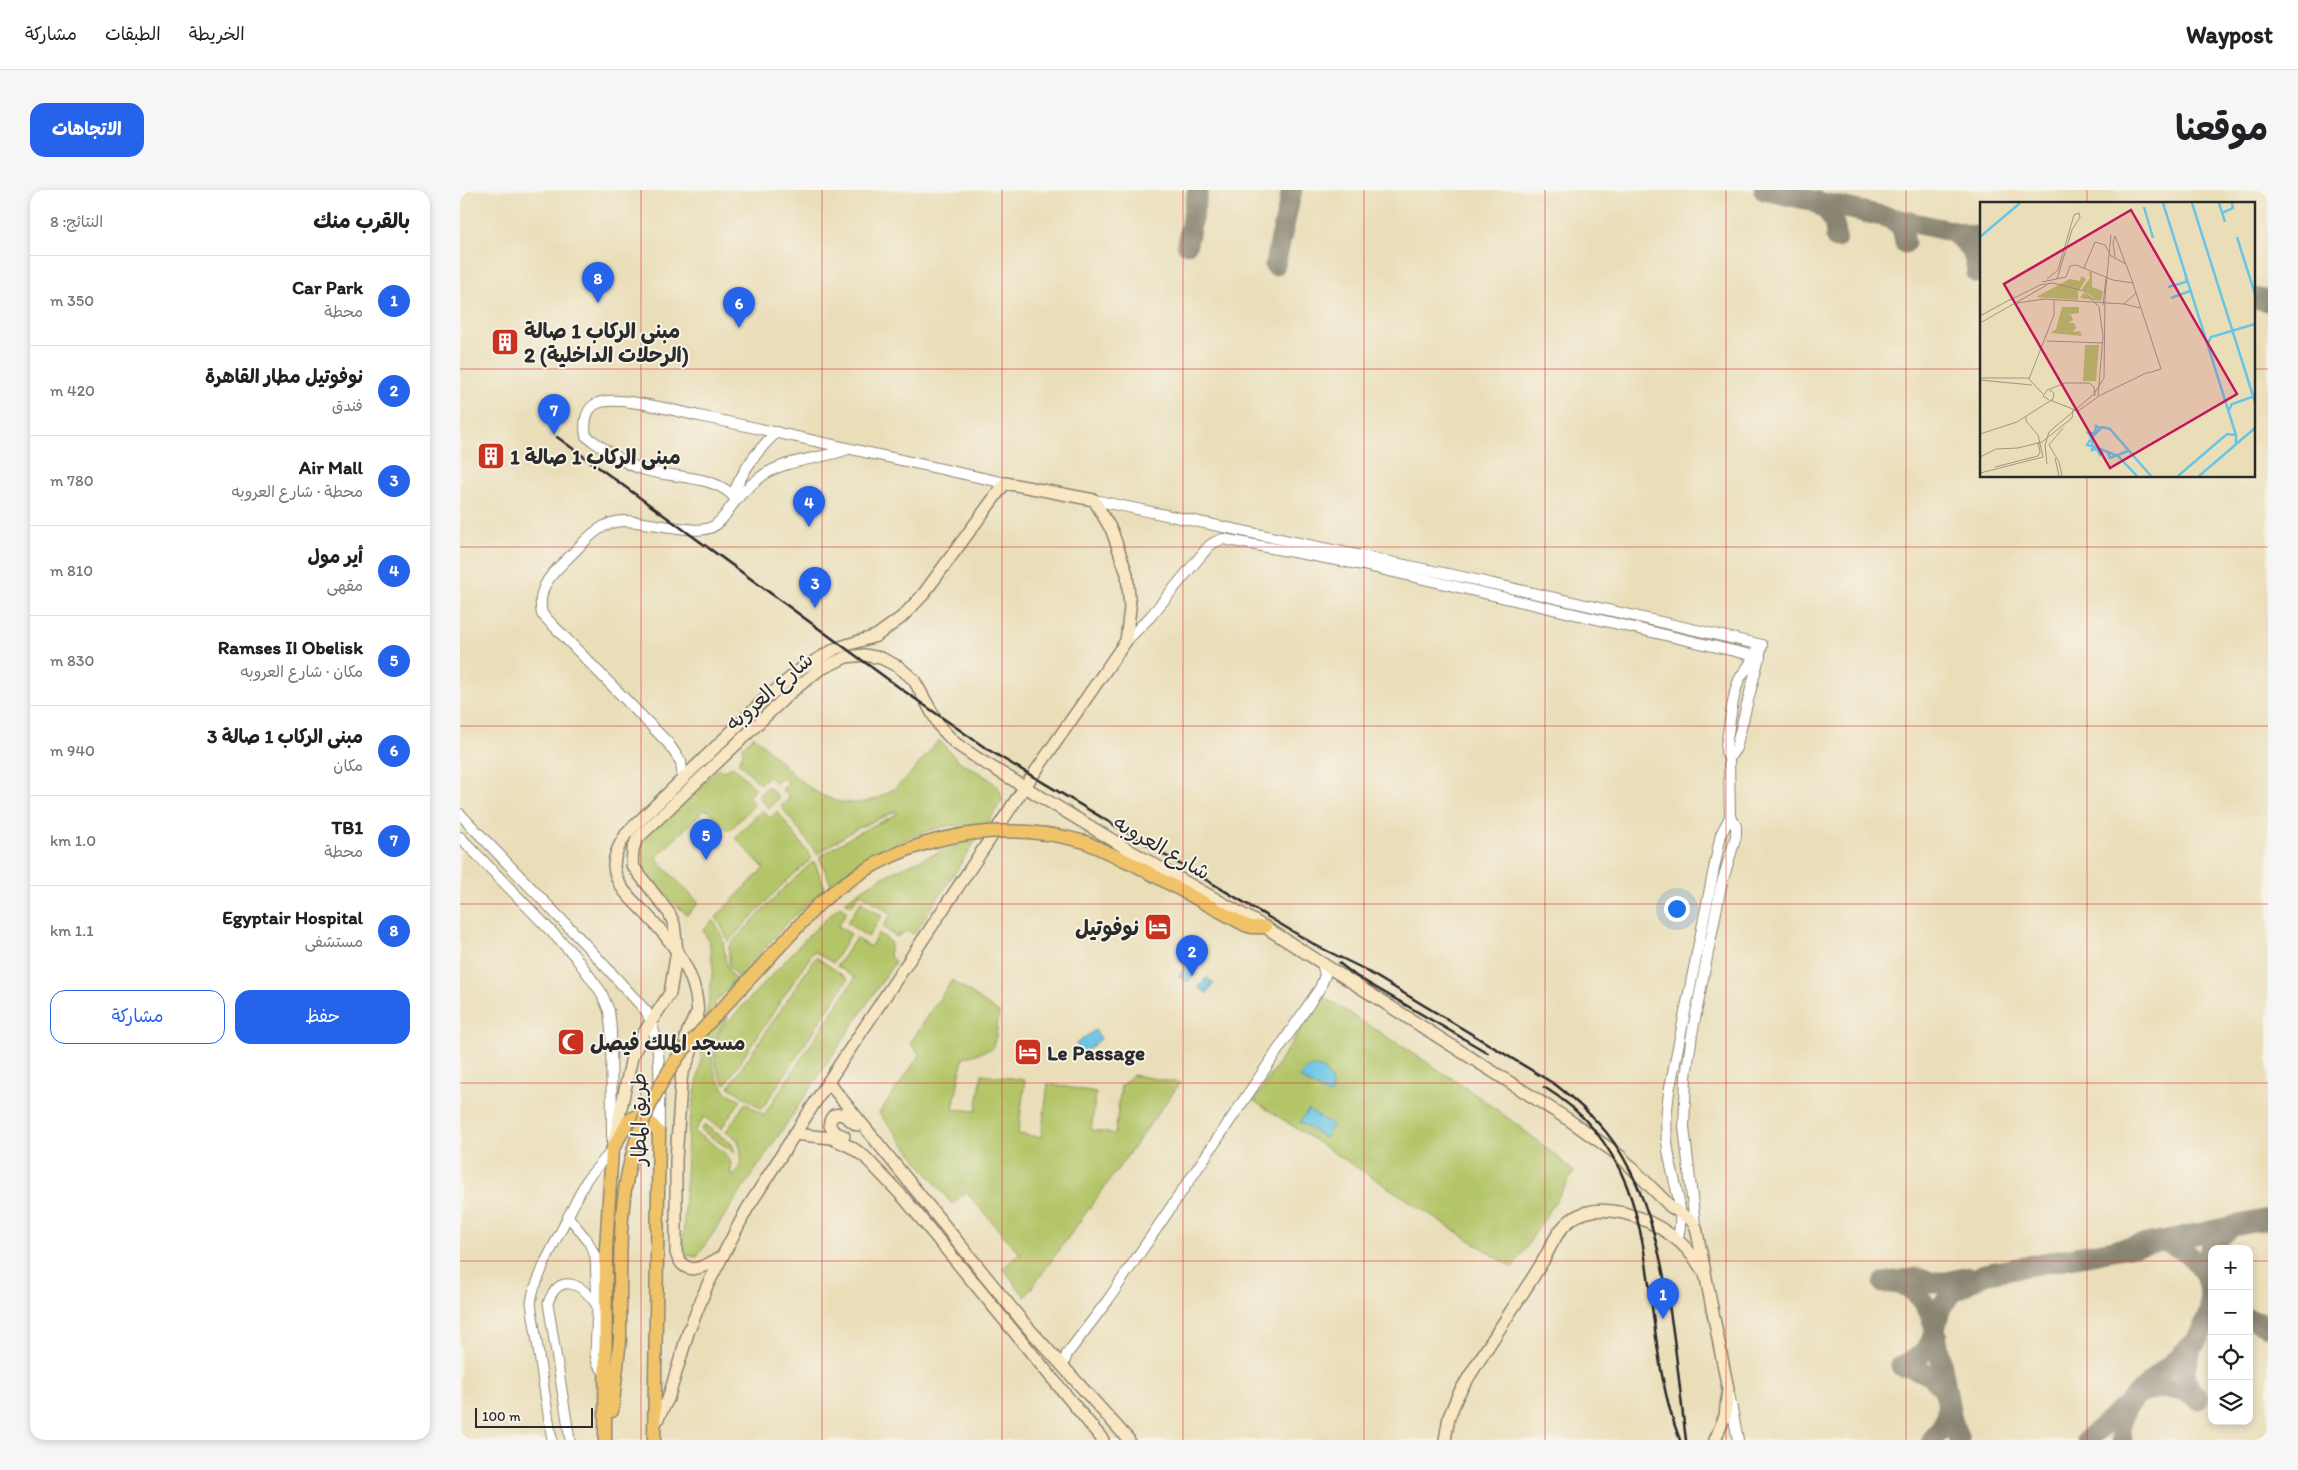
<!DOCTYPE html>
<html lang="ar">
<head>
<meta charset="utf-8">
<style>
	:root { --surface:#fff; --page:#f6f6f6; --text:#202124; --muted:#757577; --line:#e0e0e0; --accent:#2563eb }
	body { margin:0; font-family:Itim,"Playpen Sans Arabic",sans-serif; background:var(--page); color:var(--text); direction:rtl }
	.controls { position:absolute; right:15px; bottom:15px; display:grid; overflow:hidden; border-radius:10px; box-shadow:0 2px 8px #0003 }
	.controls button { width:45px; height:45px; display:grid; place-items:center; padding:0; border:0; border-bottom:1px solid var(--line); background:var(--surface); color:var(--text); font:25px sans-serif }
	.scale { position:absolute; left:15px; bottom:12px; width:118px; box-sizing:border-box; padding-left:5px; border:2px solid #2b2b2b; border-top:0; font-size:14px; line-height:18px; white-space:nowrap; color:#2b2b2b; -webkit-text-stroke:4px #f7f3e8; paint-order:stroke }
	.you { position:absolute; left:1216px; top:718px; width:18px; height:18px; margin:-12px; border:4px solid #fff; border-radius:50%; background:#1a73e8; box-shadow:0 0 0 8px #1a73e833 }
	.badge { display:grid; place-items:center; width:32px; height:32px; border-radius:50%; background:var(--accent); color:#fff; font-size:16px; font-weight:700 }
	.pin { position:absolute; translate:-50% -41px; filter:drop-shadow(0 1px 2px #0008) }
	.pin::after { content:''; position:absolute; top:26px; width:18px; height:15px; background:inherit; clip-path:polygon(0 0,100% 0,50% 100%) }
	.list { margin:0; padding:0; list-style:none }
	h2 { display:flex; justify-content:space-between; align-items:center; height:65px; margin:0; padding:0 20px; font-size:21px }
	h2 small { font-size:16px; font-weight:400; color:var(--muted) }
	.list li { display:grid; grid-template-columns:32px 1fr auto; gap:15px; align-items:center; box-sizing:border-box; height:90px; padding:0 20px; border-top:1px solid var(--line) }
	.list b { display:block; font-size:19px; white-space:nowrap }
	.list p { margin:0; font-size:16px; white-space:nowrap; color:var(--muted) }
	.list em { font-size:16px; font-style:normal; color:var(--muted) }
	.actions { display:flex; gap:10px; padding:15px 20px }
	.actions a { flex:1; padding:11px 0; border:1px solid var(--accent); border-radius:15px; text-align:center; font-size:18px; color:var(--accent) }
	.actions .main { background:var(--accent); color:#fff }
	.icon { flex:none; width:28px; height:28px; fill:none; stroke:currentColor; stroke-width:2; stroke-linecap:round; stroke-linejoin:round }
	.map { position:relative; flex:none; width:1808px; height:1250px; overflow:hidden; direction:ltr; border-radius:15px }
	header { display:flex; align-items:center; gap:30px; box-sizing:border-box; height:70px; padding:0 25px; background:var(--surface); border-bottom:1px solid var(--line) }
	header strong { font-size:24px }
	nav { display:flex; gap:28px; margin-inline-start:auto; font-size:18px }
	.intro { display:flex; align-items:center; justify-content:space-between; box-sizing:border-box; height:120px; padding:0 30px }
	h1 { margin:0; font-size:35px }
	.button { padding:12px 22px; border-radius:15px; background:var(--accent); color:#fff; font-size:18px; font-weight:700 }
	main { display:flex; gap:30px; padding:0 30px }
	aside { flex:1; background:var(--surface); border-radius:15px; box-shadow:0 2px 8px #0003 }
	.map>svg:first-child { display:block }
	.green { fill:#b3c568; stroke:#6f784a }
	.water { fill:#67c5e5; stroke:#497888 }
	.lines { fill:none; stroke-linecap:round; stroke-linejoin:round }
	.taxiway { stroke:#8a8472; stroke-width:21 }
	.minor-casing { stroke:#8a8472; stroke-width:11 }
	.tertiary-casing { stroke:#8a8472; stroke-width:12 }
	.secondary-casing { stroke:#8a8472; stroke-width:14 }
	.primary-casing { stroke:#8a8472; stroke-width:15 }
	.minor { stroke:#fff; stroke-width:9 }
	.tertiary { stroke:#fff; stroke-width:10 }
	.secondary { stroke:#f9e7c3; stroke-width:11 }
	.primary { stroke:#f1c369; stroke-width:12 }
	.rail { stroke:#2b2b2b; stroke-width:2.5 }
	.primary-bridge-casing { stroke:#8a8472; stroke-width:15; stroke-linecap:butt }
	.primary-bridge { stroke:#f1c369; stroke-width:12 }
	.grid { fill:none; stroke:#d62828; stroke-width:1; stroke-opacity:0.55 }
	.labels { text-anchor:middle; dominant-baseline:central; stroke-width:4; stroke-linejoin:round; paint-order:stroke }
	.poi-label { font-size:21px; font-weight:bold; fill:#2b2b2b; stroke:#f7f3e8; text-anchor:start }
	.street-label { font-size:21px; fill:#2b2b2b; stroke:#f7f3e8 }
	.inset-river { fill:none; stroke:#67c5e5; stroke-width:2.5 }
	.inset-road { fill:none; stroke:#9e9680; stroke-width:1 }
	.view { fill:#c2185b; fill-opacity:0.15; stroke:#c2185b; stroke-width:2.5 }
	.inset-edge { fill:none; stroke:#2b2b2b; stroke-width:2.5 }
</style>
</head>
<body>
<header>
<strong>Waypost</strong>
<nav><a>الخريطة</a><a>الطبقات</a><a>مشاركة</a></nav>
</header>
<div class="intro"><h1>موقعنا</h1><a class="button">الاتجاهات</a></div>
<main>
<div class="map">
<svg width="1808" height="1250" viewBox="0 0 1808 1250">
	<rect width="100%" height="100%" fill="#f7f3e8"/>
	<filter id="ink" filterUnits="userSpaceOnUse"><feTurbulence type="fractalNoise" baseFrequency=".02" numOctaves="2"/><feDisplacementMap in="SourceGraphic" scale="10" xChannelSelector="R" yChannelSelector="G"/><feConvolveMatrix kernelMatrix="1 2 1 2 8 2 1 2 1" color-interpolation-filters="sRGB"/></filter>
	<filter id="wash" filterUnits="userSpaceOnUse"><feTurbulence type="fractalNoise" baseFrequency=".0096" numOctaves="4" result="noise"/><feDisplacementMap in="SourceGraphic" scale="20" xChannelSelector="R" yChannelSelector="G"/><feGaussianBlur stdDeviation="1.12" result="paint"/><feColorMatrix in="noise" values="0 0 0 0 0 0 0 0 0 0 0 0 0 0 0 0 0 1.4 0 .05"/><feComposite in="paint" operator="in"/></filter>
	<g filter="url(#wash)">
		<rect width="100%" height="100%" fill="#eadeb9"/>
		<g class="green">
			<path d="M294 546C333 582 371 637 429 602 448 590 464 567 479 550 485 556 491 564 498 570 512 581 543 590 542 611L454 744 447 741 436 747 423 737 431 724 400 703 391 716 385 712C418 685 458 671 497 655L502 651V640L498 636 492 635C447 644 407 666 371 694L359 667 396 644 437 624 436 621 394 640 357 664 321 616 330 608 322 600 328 593 322 587 316 594 308 586 300 594 278 572 283 563 282 557Z"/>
			<path d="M273 576 296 599 288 607 295 614 269 641 249 621 244 620 197 667 198 671 239 713 227 725C208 706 163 678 185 648L258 579 265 581Z"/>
			<path d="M308 596 319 608 309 618 298 606Z"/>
			<path d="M302 620 310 628 317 621 352 668 321 696 268 752 264 741 256 727 304 678 275 647Z"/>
			<path d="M354 671 365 698 328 732 278 788 269 776V756L323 699Z"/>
			<path d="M401 712 422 726 408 747 387 733Z"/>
			<path d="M380 716 387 722 378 736 391 744 373 773 354 761 265 895C252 877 252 856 263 837L350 744Z"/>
			<path d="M253 730C271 753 258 773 276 790L254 814 268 828C249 850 247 878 264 899 267 904 276 907 281 910L261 939 244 927 234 942C248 952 278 964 270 984L274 986C283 975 283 962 277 949L266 942 285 913 304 925 395 788 377 776 396 748 410 757 419 743 431 752 429 765 435 772 237 1067 226 1065 223 1051 228 944 240 876 253 778 249 751 243 740Z"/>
			<path d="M356 767 388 789 302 919 269 897Z"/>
			<path d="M492 790 539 823 536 846 532 859 503 868 493 919 516 921 522 884 565 890 558 944 581 947 588 894 636 902 631 940 655 944 661 896 673 885 720 893 565 1107 543 1078 560 1064 506 1002 492 1014 419 923 460 865 450 853Z"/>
			<path d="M862 806C949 861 1038 913 1114 982L1053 1078 794 911Z"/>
			<path d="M245 935 272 954 275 963 241 940Z"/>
		</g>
		<g class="water">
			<path d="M732 766 742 773 728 792 719 786Z"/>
			<path d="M746 788 754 793 747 803 739 798Z"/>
			<path d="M635 840 641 849 623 863 616 854Z"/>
			<path d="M853 876C868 879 873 889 872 904L868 905 840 888 845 879Z"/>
			<path d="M848 920 872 935 865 948 840 932Z"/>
		</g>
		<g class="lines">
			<g class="taxiway">
				<path d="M1304 0 1522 48"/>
				<path d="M1355 12C1370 20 1376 31 1376 48"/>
				<path d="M1429 28 1442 38 1445 53"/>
				<path d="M1493 43C1509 52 1516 65 1517 83"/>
				<path d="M727 54 738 0"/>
				<path d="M815 75 832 0"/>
				<path d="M1794 108 1808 111"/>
				<path d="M1702 1051C1722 1057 1737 1069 1746 1087"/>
				<path d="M1423 1093 1458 1088 1469 1092H1486L1509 1087"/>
				<path d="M1430 1093C1456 1094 1469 1116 1475 1139"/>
				<path d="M1789 1129 1808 1136"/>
				<path d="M1738 1209C1706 1179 1742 1152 1749 1122 1752 1109 1749 1100 1746 1088 1741 1064 1756 1049 1773 1036"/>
				<path d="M1472 1250C1503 1215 1484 1181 1441 1176 1458 1170 1468 1160 1475 1143"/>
				<path d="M1499 1250 1492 1230 1475 1139 1481 1117 1492 1102 1524 1084 1702 1051 1808 1029"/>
				<path d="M1627 1250 1733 1154"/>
				<path d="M1662 1250C1654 1202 1702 1185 1738 1209"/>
			</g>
		</g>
	</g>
	<g filter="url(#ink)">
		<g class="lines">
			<g class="minor-casing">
				<g id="minor">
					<path d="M108 1026 128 1051 135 1066 137 1116 135 1165 137 1173 146 1186"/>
					<path d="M92 1250 71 1113 73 1102 85 1072 127 989 152 960"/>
					<path d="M110 1250 88 1113C99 1081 123 1094 137 1116"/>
				</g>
			</g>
			<g class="tertiary-casing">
				<g id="tertiary">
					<path d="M273 305C283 279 297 260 317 242"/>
					<path d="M276 310C259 283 206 289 179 278 159 271 143 258 126 246 124 234 125 218 138 213 158 205 217 221 239 226 341 247 443 271 545 293"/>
					<path d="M634 310 1007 388 1302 455 1276 558 1269 568 1270 627 1261 644 1209 902C1206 921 1205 940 1208 960 1212 989 1227 1021 1217 1050"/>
					<path d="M666 451 690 427 749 356 755 352 763 349 903 375 1300 467"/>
					<path d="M1269 568 1266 562V556C1270 534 1271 510 1279 490 1284 479 1291 478 1294 463"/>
					<path d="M223 589 221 572 208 553 82 424C77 401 88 387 104 372 121 356 139 330 165 331 183 332 200 336 218 338 229 339 241 342 252 337 263 332 269 318 277 309 284 300 293 293 302 286 328 268 360 270 388 259"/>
					<path d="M0 624 125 754 186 821C205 857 198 903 199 943"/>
					<path d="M0 647 114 765 141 802 149 821 151 839 152 947"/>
					<path d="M1235 1034 1224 937 1226 887 1232 844 1261 696 1276 646V636L1270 627"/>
					<path d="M603 1176 607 1164 648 1110 860 798 865 785 862 773"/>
					<path d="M1269 1204 1278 1250"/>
				</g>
			</g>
			<g class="secondary-casing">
				<g id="secondary">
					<path d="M222 862 228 841 235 826"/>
					<path d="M222 878 216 970V1063C225 1089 244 1077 261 1067"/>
					<path d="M368 892 563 1132 669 1250"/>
					<path d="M334 944 371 948 391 957 405 967 444 1008 643 1250"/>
					<path d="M384 946C374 943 364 936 374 925L382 924 397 935"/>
					<path d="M153 955 172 867 183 844 210 803 217 761 214 734 209 723 172 675 173 659 177 649 330 503 359 480 386 467 404 465 421 468 439 477 454 490 480 537 495 553 520 570 669 660 805 737 1109 930 1160 966 1211 1017 1231 1030 1236 1037 1268 1199 1265 1226 1255 1250"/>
					<path d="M195 1234 208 1209 228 1143 247 1096 287 1019 368 892 564 598 666 451 670 418 667 384 652 341 634 310 545 293 462 406 442 427 416 446 377 458 342 478 303 511 166 644C160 654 154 664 154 676 155 695 172 710 185 723 233 772 255 817 222 884"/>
					<path d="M985 1250 989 1227 998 1205C1024 1161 1053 1119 1080 1076 1090 1060 1096 1040 1112 1029 1140 1009 1187 1027 1212 1046 1225 1055 1234 1066 1242 1080"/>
				</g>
			</g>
			<g class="primary-casing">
				<g id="primary">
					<path d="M625 652 675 675 785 735 792 737H805"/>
					<path d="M152 1221 160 1149"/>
					<path d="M145 1250 146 1059 152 960 169 930 178 925 189 931 199 943 194 1250"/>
				</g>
			</g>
			<use href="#minor" class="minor"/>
			<use href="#tertiary" class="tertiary"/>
			<use href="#secondary" class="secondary"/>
			<use href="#primary" class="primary"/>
			<g class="rail">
				<path d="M97 247 444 501 527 559 857 756 902 778 1096 895C1114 909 1131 924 1146 942 1207 1017 1214 1156 1226 1250"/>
				<path d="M879 773 896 786 1028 863"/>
				<path d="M1084 897C1216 977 1172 1129 1220 1250"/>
			</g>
			<g class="primary-bridge-casing">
				<path id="primary-bridge" d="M160 1149C161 1037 152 960 220 864L358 715C432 648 529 626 625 652"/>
			</g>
			<use href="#primary-bridge" class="primary-bridge"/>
		</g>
	</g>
	<path class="grid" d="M181 0V1250M362 0V1250M542 0V1250M723 0V1250M904 0V1250M1085 0V1250M1266 0V1250M1446 0V1250M1627 0V14M0 179H1522M1794 179H1808M1627 286V1250M0 357H1808M0 536H1808M0 714H1808M0 893H1808M0 1071H1752M1789 1071H1808"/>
	<defs>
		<g id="building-square" transform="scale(1.4375)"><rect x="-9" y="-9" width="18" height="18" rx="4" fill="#c8321e" stroke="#f7f3e8"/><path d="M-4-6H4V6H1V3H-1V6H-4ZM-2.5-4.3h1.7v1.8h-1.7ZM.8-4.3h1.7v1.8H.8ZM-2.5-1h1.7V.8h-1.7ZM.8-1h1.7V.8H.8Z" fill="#fff"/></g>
		<g id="hotel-square" transform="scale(1.4375)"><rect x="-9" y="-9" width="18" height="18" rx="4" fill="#c8321e" stroke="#f7f3e8"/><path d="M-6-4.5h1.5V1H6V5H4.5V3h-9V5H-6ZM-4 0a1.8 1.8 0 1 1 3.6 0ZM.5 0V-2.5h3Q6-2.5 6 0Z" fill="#fff"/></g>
		<g id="mosque-square" transform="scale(1.4375)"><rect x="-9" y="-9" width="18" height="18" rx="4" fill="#c8321e" stroke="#f7f3e8"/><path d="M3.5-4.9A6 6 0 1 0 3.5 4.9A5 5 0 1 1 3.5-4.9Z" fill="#fff"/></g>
	</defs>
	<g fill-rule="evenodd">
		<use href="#building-square" x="45" y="152"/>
		<use href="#building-square" x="31" y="266"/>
		<use href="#hotel-square" x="698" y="737"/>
		<use href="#mosque-square" x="111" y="852"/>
		<use href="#hotel-square" x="568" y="862"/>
	</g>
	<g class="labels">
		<g class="poi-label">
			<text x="64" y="140">مبنى الركاب 1 صالة<tspan x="64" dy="24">2 (الرحلات الداخلية)</tspan></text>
			<text x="50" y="266">مبنى الركاب 1 صالة 1</text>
			<text x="679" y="737" text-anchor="end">نوفوتيل</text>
			<text x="130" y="852">مسجد الملك فيصل</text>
			<text x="587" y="862">Le Passage</text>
		</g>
		<g class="street-label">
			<text transform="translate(309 501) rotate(-41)">شارع العروبه</text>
			<text transform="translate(702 657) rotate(30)">شارع العروبه</text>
			<text transform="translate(178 929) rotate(-90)">طريق المطار</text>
		</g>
	</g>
	<g transform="translate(1520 12)">
		<rect width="275" height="275" fill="#eadeb9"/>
		<path d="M109 70H112V85L123 89 121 99 100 96 103 91 115 97 102 87 110 76ZM101 74 106 77 98 90V98L56 95 90 77 100 79ZM82 105H99V111L86 113H91L93 118 88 121H94L96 126 93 130 100 129 102 134 71 131 76 127ZM105 143H119L116 179H103Z" fill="#b3c568"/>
		<path class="inset-river" d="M183 1 256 233V243M212 1 275 200M239 1 245 20M164 5 173 36M242 11 253 6 252 1M0 35 40 1M257 35 275 92M188 85 206 80V72M191 96 210 89M228 141 231 135 275 122M249 208 252 202 275 194M111 235 108 231H115L116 224 120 226M110 238 107 243 113 244 112 248 117 247 120 253 123 250M128 251 130 256 148 249M157 274 138 254 113 244 111 236 122 225 130 227 171 274M198 274 247 232 256 233M219 274 275 226"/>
		<path class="inset-road" d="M135 55 133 41 135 34 153 81M104 66 115 40 125 43 131 54 146 62M67 77 78 68 94 13 99 11 100 15 92 28 77 77M62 80 86 75M156 91 181 167 168 171M30 98 60 83 73 81 104 89 119 105 123 134 118 195 98 209 70 198M37 101 64 97 144 102 156 91 153 81 133 78 96 63 90 64 86 75M144 102 160 106M123 103 126 76M0 114 31 97M0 121 67 83M67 139 123 141M0 176H49M0 178 52 183M70 187 85 181H109L114 185 115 194M63 192 49 177 74 113V98M119 194 168 170M0 232 37 220 73 197 74 191 68 187 63 194 69 198M0 255 16 247 38 246 62 240 92 216 93 208M75 256 79 274M67 262 65 243 69 230 114 192 124 176 125 95 131 33M15 265 58 254 60 250 58 240M0 271 63 255 58 233 46 219V215M82 274 79 260 69 243 83 226"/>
		<path class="view" d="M151 8 257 192 130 266 24 82Z"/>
		<rect width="275" height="275" class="inset-edge"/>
	</g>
</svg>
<div class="controls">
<button>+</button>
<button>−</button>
<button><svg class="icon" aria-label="locate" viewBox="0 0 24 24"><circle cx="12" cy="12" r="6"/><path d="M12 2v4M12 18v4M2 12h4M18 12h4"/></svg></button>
<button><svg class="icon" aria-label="layers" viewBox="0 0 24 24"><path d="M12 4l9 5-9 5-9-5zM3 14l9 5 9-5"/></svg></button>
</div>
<div class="scale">100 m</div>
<div class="you"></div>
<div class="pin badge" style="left:1203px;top:1129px">1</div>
<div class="pin badge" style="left:732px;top:786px">2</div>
<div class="pin badge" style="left:355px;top:418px">3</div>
<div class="pin badge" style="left:349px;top:337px">4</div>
<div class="pin badge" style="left:246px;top:670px">5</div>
<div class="pin badge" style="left:279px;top:138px">6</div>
<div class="pin badge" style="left:94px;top:245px">7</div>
<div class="pin badge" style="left:138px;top:113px">8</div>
</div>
<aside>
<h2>بالقرب منك<small>النتائج: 8</small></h2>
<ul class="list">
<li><span class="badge">1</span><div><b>Car Park</b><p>محطة</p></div><em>350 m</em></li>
<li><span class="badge">2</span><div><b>نوفوتيل مطار القاهرة</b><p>فندق</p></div><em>420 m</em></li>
<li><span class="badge">3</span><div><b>Air Mall</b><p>محطة · شارع العروبه</p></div><em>780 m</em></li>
<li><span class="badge">4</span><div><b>أير مول</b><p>مقهى</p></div><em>810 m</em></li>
<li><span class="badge">5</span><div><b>Ramses II Obelisk</b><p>مكان · شارع العروبه</p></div><em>830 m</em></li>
<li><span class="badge">6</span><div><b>مبنى الركاب 1 صالة 3</b><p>مكان</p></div><em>940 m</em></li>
<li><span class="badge">7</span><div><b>TB1</b><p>محطة</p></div><em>1.0 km</em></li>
<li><span class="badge">8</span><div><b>Egyptair Hospital</b><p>مستشفى</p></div><em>1.1 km</em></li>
</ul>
<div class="actions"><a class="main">حفظ</a><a>مشاركة</a></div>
</aside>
</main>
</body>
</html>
